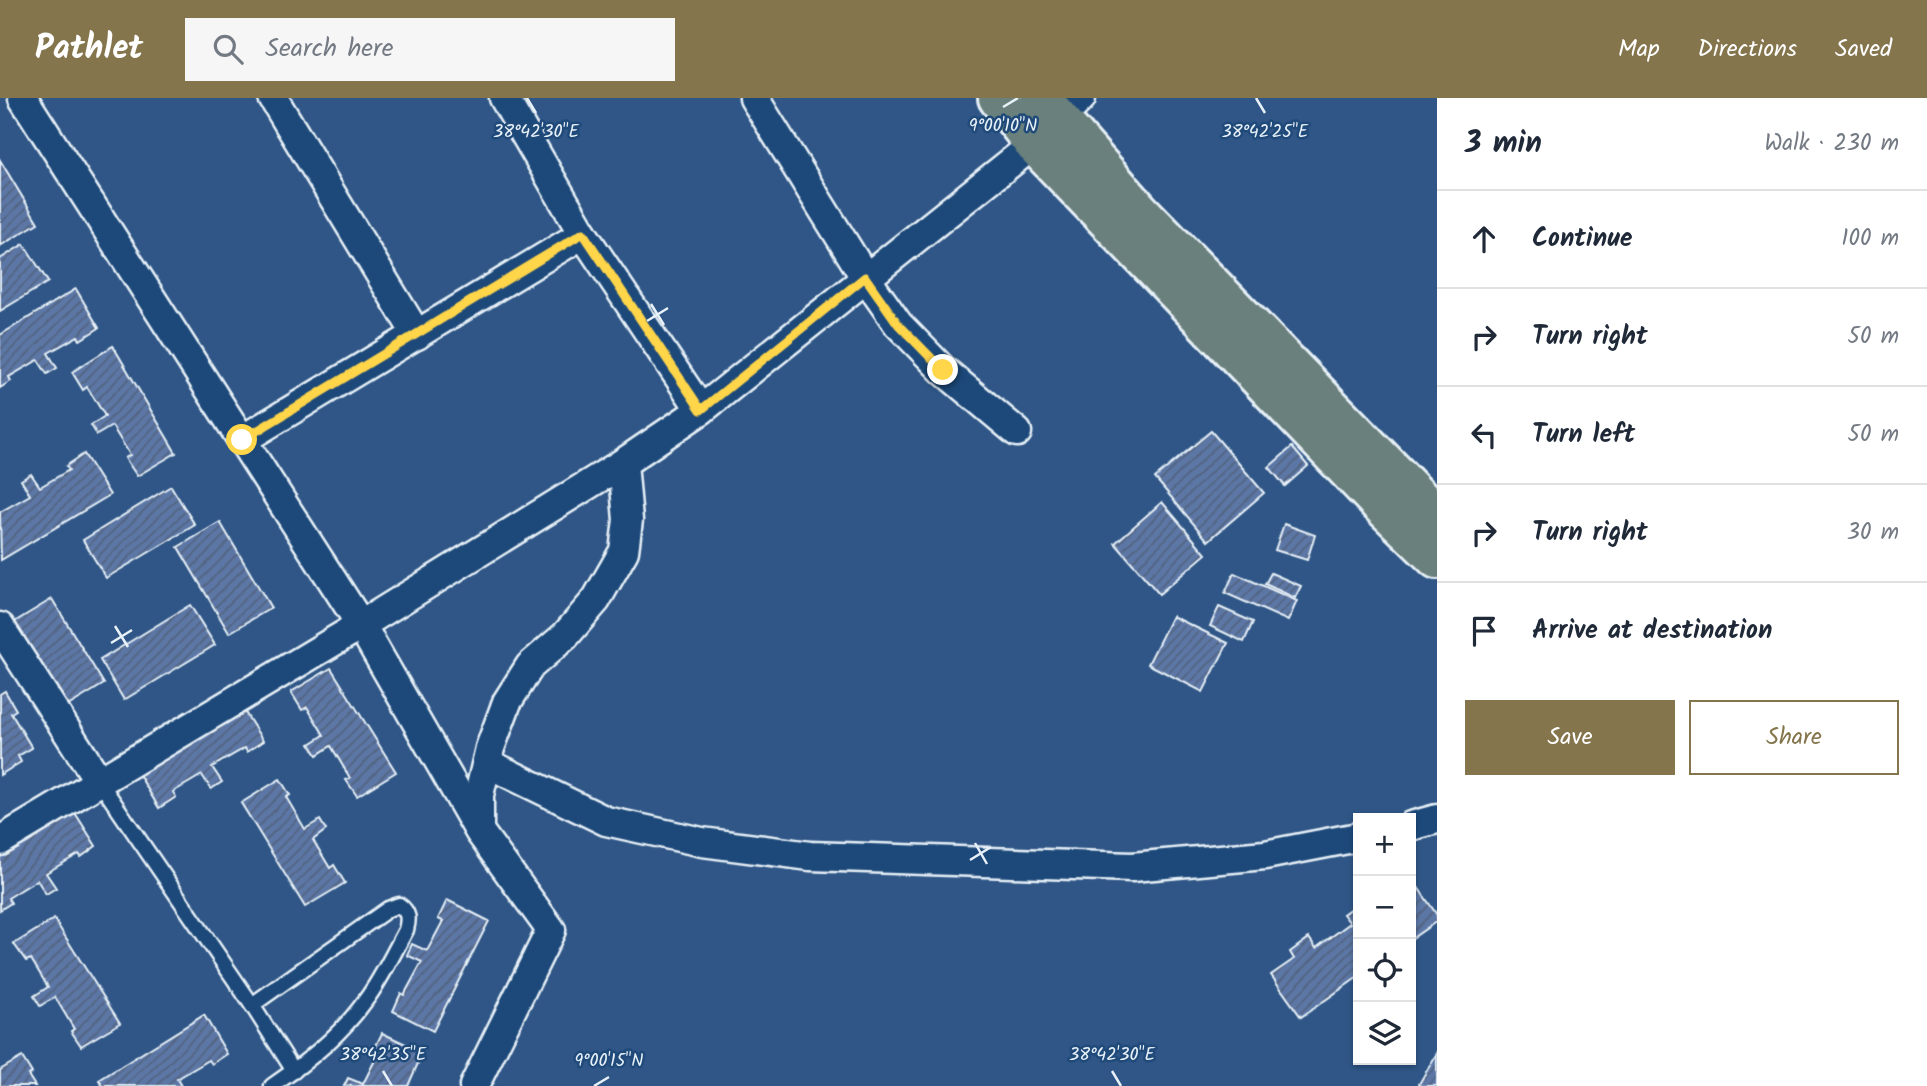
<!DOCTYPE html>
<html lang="en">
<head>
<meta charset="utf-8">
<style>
	:root { --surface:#fff; --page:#f6f6f7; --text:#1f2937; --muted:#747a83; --line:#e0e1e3; --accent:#84754c }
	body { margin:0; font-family:Kalam,sans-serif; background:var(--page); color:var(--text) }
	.controls { position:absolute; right:21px; bottom:21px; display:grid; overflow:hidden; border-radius:0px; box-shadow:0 2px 5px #0004 }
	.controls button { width:63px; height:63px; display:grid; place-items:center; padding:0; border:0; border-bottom:2px solid var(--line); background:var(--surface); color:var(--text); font:35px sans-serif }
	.stop { position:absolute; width:21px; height:21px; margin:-16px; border:5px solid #ffd54a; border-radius:50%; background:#fff }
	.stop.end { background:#ffd54a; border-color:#fff; box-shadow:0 2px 7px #0008 }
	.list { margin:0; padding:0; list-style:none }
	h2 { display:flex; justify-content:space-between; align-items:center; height:91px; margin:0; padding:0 28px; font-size:30px }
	h2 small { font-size:23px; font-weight:400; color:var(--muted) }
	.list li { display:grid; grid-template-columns:46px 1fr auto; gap:21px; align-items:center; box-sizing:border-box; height:98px; padding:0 28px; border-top:2px solid var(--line) }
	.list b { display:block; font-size:26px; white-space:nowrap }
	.list em { font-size:23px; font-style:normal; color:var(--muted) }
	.actions { display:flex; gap:14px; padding:21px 28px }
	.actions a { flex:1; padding:16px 0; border:2px solid var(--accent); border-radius:0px; text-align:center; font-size:24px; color:var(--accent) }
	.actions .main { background:var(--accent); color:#fff }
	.icon { flex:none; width:38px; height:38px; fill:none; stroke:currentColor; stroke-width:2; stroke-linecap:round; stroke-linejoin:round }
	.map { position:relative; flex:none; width:1437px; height:988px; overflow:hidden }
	header { display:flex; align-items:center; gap:42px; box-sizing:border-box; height:98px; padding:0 35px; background:var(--accent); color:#fff }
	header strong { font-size:33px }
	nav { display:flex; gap:38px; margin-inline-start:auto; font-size:24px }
	.search { width:490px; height:63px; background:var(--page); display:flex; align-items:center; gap:18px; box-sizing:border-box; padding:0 24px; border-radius:0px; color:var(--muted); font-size:26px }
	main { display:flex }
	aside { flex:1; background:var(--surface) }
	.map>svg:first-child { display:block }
	.building { fill:url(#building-hatch); stroke:#e8f1f8; stroke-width:2 }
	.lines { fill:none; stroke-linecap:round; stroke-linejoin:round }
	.service-casing { stroke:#e8f1f8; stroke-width:19 }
	.minor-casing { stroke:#e8f1f8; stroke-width:33 }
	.primary-casing { stroke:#e8f1f8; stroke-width:44 }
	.service { stroke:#1f4a7a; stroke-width:14 }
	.minor { stroke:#1f4a7a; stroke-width:28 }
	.primary { stroke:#6a807c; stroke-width:38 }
	.route { stroke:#ffd54a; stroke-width:9 }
	.ticks { fill:none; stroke:#e8f1f8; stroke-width:2.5 }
	.ticks-label { font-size:18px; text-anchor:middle; fill:#e8f1f8; stroke:#1f4a7a; stroke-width:5; stroke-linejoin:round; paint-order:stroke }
</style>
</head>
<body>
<header>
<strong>Pathlet</strong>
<div class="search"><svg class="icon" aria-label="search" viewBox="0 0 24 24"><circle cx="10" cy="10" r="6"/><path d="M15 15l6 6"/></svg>Search here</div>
<nav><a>Map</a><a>Directions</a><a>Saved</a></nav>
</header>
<main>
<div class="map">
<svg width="1437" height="988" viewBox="0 0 1437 988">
	<defs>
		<pattern id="building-hatch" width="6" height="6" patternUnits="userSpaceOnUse" patternTransform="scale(1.75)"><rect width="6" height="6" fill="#5b77a6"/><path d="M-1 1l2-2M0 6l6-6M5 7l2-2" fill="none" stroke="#52627d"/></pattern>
	</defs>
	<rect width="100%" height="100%" fill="#2f5686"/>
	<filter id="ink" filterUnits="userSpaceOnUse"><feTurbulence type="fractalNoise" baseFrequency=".0143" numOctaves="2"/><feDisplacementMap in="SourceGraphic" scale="14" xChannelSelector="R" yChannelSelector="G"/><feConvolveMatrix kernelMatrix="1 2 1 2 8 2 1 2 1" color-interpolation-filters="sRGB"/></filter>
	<g filter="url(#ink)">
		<g class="building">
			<path d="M0 62 38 125 0 148Z"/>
			<path d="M24 146 48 184 0 213V161Z"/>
			<path d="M76 191 99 230 80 242 78 238 48 255 57 270 47 276 38 262 9 279 11 283 0 290V237Z"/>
			<path d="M113 248 176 355 137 378 125 360 130 357 112 328 97 337 91 327 105 318 87 289 83 292 72 274Z"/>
			<path d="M1211 333 1264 395 1208 443 1155 380Z"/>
			<path d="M1292 349 1308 368 1285 388 1269 369Z"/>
			<path d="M84 356 110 397 1 462 0 414 30 397 21 382 31 376 40 389 69 372 66 368Z"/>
			<path d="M171 388 195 427 106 480 83 442Z"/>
			<path d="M1162 404 1206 456 1159 496 1115 445Z"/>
			<path d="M220 424 271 510 229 535 178 449Z"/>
			<path d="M1284 426 1315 437 1307 462 1275 452Z"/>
			<path d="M1234 475 1297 503 1288 523 1225 495Z"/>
			<path d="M1271 475 1301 488 1295 500 1265 486Z"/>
			<path d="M52 501 104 586 63 611 11 526Z"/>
			<path d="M190 507 215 547 124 602 100 562Z"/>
			<path d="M1219 509 1253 524 1244 544 1210 528Z"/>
			<path d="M1172 518 1228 545 1203 594 1148 566Z"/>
			<path d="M331 570 396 674 357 698 346 682 350 680 331 648 317 657 310 646 324 637 307 609 302 612 291 594Z"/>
			<path d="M5 593 16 612 11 615 32 650 18 658 21 664 0 677V596Z"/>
			<path d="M239 605 263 643 247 654 245 650 212 669 222 684 211 691 202 677 173 694 176 699 159 710 135 670Z"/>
			<path d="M280 681 290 697 286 699 305 731 320 722 326 732 313 742 330 770 334 767 345 785 305 809 241 705Z"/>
			<path d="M72 710 96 748 81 759 79 756 46 775 56 790 46 796 37 782 8 800 11 805 0 812V757Z"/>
			<path d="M1411 779 1437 817V823L1411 841Z"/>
			<path d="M447 802 489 823 433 933 393 913 401 895 404 897 422 864 407 857 412 846 427 853 443 823 438 821Z"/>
			<path d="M1358 805V879L1301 919 1271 877 1294 861 1290 854 1309 840 1316 850 1350 825 1343 816Z"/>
			<path d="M54 821 120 925 81 948 71 933 74 931 55 899 40 908 34 898 48 889 31 861 26 863 14 846Z"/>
			<path d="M204 917 227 956 212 966 209 962 177 981 181 988H103L99 982Z"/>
			<path d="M382 935 423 954 408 988H344L348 980 363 986 378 956 373 954Z"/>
			<path d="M1437 955V988H1421L1419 986Z"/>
			<path d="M22 959 32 975 28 977 35 988H0V972Z"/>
		</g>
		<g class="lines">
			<g class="service-casing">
				<g id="service">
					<path d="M99 683 252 907 294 973"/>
					<path d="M252 907 388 811 399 807C409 814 409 821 406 832 393 856 381 882 365 903 341 937 306 965 272 988"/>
				</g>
			</g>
			<g class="minor-casing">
				<g id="minor">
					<path d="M23 0 242 342"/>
					<path d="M273 0 417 237"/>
					<path d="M504 0 583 136 701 312"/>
					<path d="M754 0 865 179 898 226 943 272 1017 334"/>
					<path d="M583 136 242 342 361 527 623 365 701 312 1034 46 1081 0"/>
					<path d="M0 529 99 683"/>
					<path d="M487 665 606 723 702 744 810 758 1132 769 1265 757 1358 739"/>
					<path d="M1411 728 1437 721"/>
					<path d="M0 743 361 527 478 731"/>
					<path d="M474 988 551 832 479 733V697L490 650 507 604 530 568 565 538 596 502 624 453 628 422 623 365"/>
				</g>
			</g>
			<g class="primary-casing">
				<g id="primary">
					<path d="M998 0 1034 46 1380 406 1437 461"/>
					<path d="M1041 0 1139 112 1437 418"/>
				</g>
			</g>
			<use href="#service" class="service"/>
			<use href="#minor" class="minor"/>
			<use href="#primary" class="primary"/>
		</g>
	</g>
	<g class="lines" filter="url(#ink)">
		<path class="route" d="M242 342 583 135 701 312 865 179 898 226 943 272"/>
	</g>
	<path class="ticks" d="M527 0 536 15M1256 0 1265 15M1003 9 1018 0M651 206 664 227M647 223 668 210M115 528 128 549M111 545 132 532M975 745 987 766M970 762 991 749M383 973 392 988M1112 973 1121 988M594 988 609 979"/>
	<g class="ticks-label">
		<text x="1003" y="33">9°00'10"N</text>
		<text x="536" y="39">38°42'30"E</text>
		<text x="1265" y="39">38°42'25"E</text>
		<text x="383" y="962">38°42'35"E</text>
		<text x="1112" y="962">38°42'30"E</text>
		<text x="609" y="968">9°00'15"N</text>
	</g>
</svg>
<div class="controls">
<button>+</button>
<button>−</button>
<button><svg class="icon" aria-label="locate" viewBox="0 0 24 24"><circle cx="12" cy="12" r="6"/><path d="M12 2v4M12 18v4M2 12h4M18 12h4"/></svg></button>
<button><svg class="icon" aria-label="layers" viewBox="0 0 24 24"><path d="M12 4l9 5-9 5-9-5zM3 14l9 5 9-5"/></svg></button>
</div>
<div class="stop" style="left:242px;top:342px"></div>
<div class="stop end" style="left:943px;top:272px"></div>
</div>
<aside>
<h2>3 min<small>Walk · 230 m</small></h2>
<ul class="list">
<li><svg class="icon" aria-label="ahead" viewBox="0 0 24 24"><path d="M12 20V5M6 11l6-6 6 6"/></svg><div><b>Continue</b></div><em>100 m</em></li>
<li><svg class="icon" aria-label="right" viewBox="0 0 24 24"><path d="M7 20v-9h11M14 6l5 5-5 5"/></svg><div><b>Turn right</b></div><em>50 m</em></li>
<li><svg class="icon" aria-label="left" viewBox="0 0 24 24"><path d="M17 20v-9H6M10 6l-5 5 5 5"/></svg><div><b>Turn left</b></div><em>50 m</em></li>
<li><svg class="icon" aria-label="right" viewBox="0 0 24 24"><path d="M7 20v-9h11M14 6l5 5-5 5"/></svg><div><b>Turn right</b></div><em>30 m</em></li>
<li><svg class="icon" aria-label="arrive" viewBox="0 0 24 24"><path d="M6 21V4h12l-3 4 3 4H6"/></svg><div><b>Arrive at destination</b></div></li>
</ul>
<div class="actions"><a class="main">Save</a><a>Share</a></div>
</aside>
</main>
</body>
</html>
